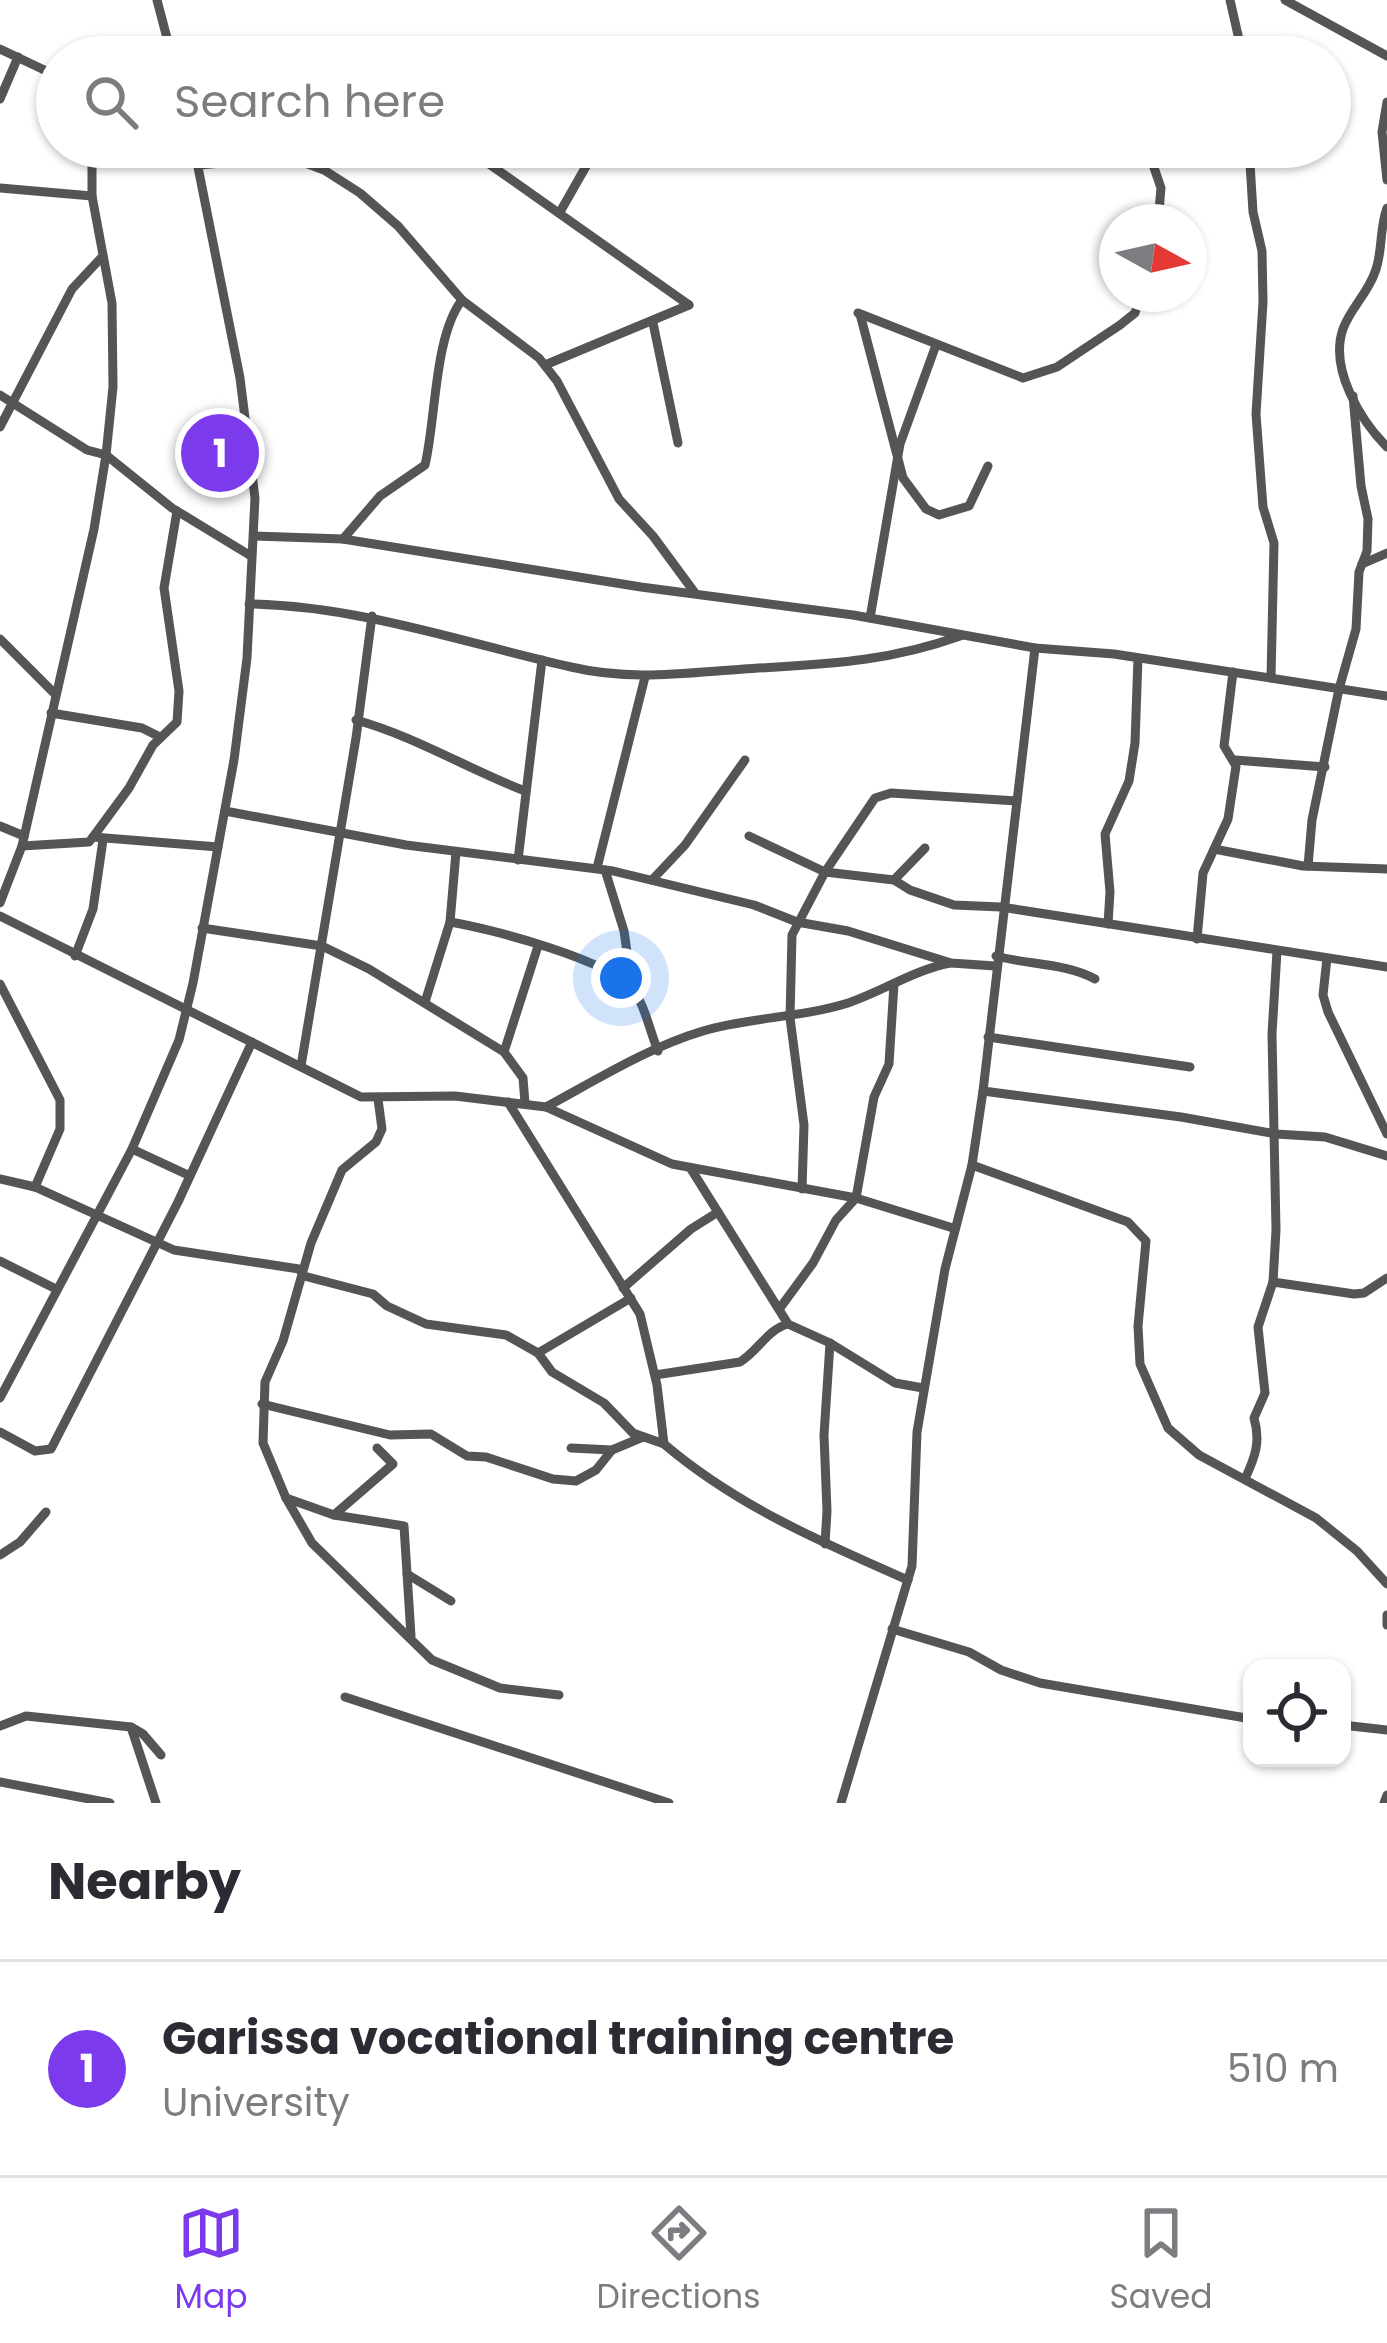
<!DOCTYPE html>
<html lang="en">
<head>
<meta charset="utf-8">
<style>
	:root { --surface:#fff; --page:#f2f2f3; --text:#2b2b33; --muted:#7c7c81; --line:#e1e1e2; --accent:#7c3aed }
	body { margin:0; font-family:Poppins,sans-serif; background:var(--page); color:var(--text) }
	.controls { position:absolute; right:36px; bottom:36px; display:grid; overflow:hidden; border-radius:24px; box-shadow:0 3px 9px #0004 }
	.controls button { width:108px; height:108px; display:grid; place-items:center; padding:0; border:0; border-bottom:3px solid var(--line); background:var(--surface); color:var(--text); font:60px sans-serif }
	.compass { position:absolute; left:1099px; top:204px; width:108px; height:108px; border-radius:50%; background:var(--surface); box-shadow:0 3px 9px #0004; rotate:98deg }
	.you { position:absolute; left:621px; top:978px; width:42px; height:42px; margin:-30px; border:9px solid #fff; border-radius:50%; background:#1a73e8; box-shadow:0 0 0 18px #1a73e833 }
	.badge { display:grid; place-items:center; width:78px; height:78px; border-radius:50%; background:var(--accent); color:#fff; font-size:39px; font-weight:700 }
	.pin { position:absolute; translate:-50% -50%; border:6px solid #fff; box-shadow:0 3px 12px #0006 }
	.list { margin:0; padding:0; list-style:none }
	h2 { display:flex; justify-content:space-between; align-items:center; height:156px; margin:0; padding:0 48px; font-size:51px }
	h2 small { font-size:39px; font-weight:400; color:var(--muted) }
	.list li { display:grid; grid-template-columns:78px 1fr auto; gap:36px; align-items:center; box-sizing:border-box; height:216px; padding:0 48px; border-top:3px solid var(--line) }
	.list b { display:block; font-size:45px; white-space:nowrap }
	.list p { margin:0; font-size:39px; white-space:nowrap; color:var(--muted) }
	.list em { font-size:39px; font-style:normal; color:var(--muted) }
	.icon { flex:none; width:66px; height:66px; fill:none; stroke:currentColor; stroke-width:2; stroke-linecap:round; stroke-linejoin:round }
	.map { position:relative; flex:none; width:1387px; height:1803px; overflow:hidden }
	.search { position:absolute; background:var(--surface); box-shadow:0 3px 9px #0004; left:36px; right:36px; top:36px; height:132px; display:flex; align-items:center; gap:30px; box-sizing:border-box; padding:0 42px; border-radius:66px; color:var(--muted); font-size:45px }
	.sheet { height:372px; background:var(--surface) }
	nav { display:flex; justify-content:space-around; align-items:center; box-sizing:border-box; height:168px; border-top:3px solid var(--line); background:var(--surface); font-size:33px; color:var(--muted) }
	nav a { display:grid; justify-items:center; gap:6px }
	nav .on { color:var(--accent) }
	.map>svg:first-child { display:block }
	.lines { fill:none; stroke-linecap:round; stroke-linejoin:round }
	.street { stroke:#555; stroke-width:9 }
</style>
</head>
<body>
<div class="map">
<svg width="1387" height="1803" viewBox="0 0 1387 1803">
	<rect width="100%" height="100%" fill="#fff"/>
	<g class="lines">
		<g class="street">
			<path d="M157 0 172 57"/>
			<path d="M1230 0 1243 57"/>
			<path d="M1285 0 1387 56"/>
			<path d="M1121 41 1122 57"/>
			<path d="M0 49 57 76"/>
			<path d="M0 99 18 57"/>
			<path d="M1387 102 1382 132 1387 180"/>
			<path d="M465 147 689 305"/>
			<path d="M1147 147 1161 188 1158 222"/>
			<path d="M1249 147 1253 212 1262 251 1263 302 1256 414 1263 507 1274 543 1271 678"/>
			<path d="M289 157 324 170 360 193 398 226 462 300 539 358 557 381 619 499 653 536 695 593"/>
			<path d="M199 165 289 157 313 147"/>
			<path d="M0 188 92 196"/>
			<path d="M1387 208C1379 229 1383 252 1375 272 1368 293 1350 309 1343 329 1329 369 1361 421 1387 447"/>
			<path d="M560 212 597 147"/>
			<path d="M858 313 1023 378 1057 367 1120 325 1135 313 1141 294"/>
			<path d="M860 314 903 478 926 509 939 515 969 506 988 466"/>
			<path d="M653 323 678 443"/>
			<path d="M545 365 689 305"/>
			<path d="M0 395 87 450 106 455 172 508 251 556"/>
			<path d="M0 427 72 289 101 258"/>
			<path d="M254 536 343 539 641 587 853 615 1035 648 1114 654 1387 696"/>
			<path d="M343 539 380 496 425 465C436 420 434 336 462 300"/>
			<path d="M1362 564 1387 553"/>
			<path d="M249 604C360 606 464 643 571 667 630 681 684 673 744 669 822 664 885 663 960 636"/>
			<path d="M870 618 900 444 936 345"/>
			<path d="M0 639 55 694"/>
			<path d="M51 713 142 728 160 737"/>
			<path d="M356 720C414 736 468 769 525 791"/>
			<path d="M1235 760 1325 767"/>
			<path d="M225 811 406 845 613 871 754 905 797 922 848 931 951 963 995 966"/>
			<path d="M0 826 24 836"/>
			<path d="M749 836 825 872 894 880 910 890 954 905 1001 907 1387 967"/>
			<path d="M93 837 129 788 153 745 177 722 179 691 164 588 177 511"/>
			<path d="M22 846 89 842 93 837 218 847"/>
			<path d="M1214 849 1303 866 1387 869"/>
			<path d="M518 860 542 660"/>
			<path d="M1308 866 1312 820 1339 689 1356 629 1359 572 1367 551 1368 519 1361 486 1353 396"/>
			<path d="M597 868 645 677"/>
			<path d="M605 870 624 931 632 987"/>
			<path d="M652 880 685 845 745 760"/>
			<path d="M894 880 925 848"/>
			<path d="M0 903 22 846 94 529 106 455 113 387 112 303 92 196V147"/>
			<path d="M0 916 361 1097 455 1096 546 1107 672 1164 856 1198 953 1228"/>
			<path d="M450 922C488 928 611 960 633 990 645 1005 650 1032 658 1051"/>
			<path d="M1108 924 1110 892 1105 834 1129 781 1135 743 1138 658"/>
			<path d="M202 928 322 946 369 969 504 1052 523 1078 525 1103"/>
			<path d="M1197 939 1203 873 1228 819 1236 766 1224 746 1233 672"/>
			<path d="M75 956 93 909 103 840"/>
			<path d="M996 956C1029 965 1065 963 1095 979"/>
			<path d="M1327 958 1323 995 1328 1012 1387 1134"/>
			<path d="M0 984 60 1100V1129L35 1187"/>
			<path d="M425 1002 450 922 456 852"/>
			<path d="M988 1037 1190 1067"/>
			<path d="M504 1052 538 946"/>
			<path d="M301 1066 356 738 372 616"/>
			<path d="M983 1091 1181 1117 1276 1134 1325 1137 1387 1156"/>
			<path d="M378 1099 382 1129 376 1142 342 1170 311 1243 283 1341 265 1382 263 1443 286 1498 312 1543 432 1660 500 1688 559 1695"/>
			<path d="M508 1102 640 1314 657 1385 664 1444C737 1506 821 1542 908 1580"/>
			<path d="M546 1107C596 1080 649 1047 703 1031 750 1017 800 1018 848 1003 883 991 914 970 950 963"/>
			<path d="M132 1149 188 1175"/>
			<path d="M972 1165 1128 1222 1146 1241 1138 1326 1140 1364 1168 1428 1199 1455 1316 1518 1357 1551 1387 1584"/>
			<path d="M691 1169 788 1324 830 1343 895 1383 923 1388"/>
			<path d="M0 1179 35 1187 174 1250 299 1269 304 1276 373 1294 387 1306 426 1324 506 1335 538 1353"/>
			<path d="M802 1189 804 1125 790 1018 792 935 825 872 875 798 891 793 1017 801"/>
			<path d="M0 1261 56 1289"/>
			<path d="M1273 1282 1354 1294 1364 1293 1387 1278"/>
			<path d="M623 1288 691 1229 718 1212"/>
			<path d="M631 1298 538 1353 552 1372 604 1403 633 1433 664 1444"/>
			<path d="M780 1308 813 1263 836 1220 856 1198 874 1097 889 1064 894 984"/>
			<path d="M655 1375 740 1362C758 1351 768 1329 788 1324"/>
			<path d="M0 1398 132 1149 179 1040 193 983 234 760 247 658 255 498 240 378 194 147"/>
			<path d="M262 1404 390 1435 431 1434 467 1456 486 1457 553 1479 576 1481 596 1470 612 1450"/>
			<path d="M0 1432 35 1451 51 1449 178 1202 252 1042"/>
			<path d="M571 1448 612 1450 643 1437"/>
			<path d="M1245 1479C1255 1457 1261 1442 1254 1418L1265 1393 1258 1327 1273 1282 1276 1230 1272 1034 1277 951"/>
			<path d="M286 1498 334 1515 404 1526 411 1636"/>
			<path d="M334 1515 393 1464 377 1448"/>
			<path d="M825 1544 827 1511 824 1435 830 1343"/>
			<path d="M0 1555 20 1542 46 1512"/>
			<path d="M407 1574 451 1601"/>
			<path d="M1387 1615V1625"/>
			<path d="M892 1629 969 1652 1001 1670 1040 1683 1252 1719"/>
			<path d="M345 1697 669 1803"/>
			<path d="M1342 1725 1387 1730"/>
			<path d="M0 1726 26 1716 131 1727 143 1734 161 1755"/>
			<path d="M131 1727 156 1803"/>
			<path d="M0 1782 110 1803"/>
			<path d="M841 1803 912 1566 917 1432 945 1269 972 1165 983 1091 1035 648"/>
			<path d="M1384 1803 1387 1795"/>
		</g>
	</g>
</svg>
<div class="controls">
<button><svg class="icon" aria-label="locate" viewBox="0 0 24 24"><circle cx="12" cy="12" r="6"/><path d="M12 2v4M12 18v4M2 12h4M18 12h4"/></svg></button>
</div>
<svg class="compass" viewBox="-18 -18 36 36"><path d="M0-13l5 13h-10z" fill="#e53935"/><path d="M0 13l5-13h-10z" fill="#7c7c81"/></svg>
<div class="you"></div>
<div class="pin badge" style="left:220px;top:453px">1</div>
<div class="search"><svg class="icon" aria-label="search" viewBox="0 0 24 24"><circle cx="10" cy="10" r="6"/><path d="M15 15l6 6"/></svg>Search here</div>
</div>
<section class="sheet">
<h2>Nearby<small></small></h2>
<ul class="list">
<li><span class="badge">1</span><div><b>Garissa vocational training centre</b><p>University</p></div><em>510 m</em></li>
</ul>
</section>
<nav>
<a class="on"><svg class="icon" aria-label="map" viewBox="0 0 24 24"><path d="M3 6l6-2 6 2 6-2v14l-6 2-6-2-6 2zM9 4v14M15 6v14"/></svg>Map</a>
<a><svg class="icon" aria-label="directions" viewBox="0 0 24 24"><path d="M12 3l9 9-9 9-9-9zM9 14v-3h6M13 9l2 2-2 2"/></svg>Directions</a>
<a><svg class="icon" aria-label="saved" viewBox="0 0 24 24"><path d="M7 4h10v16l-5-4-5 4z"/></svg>Saved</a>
</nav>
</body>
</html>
